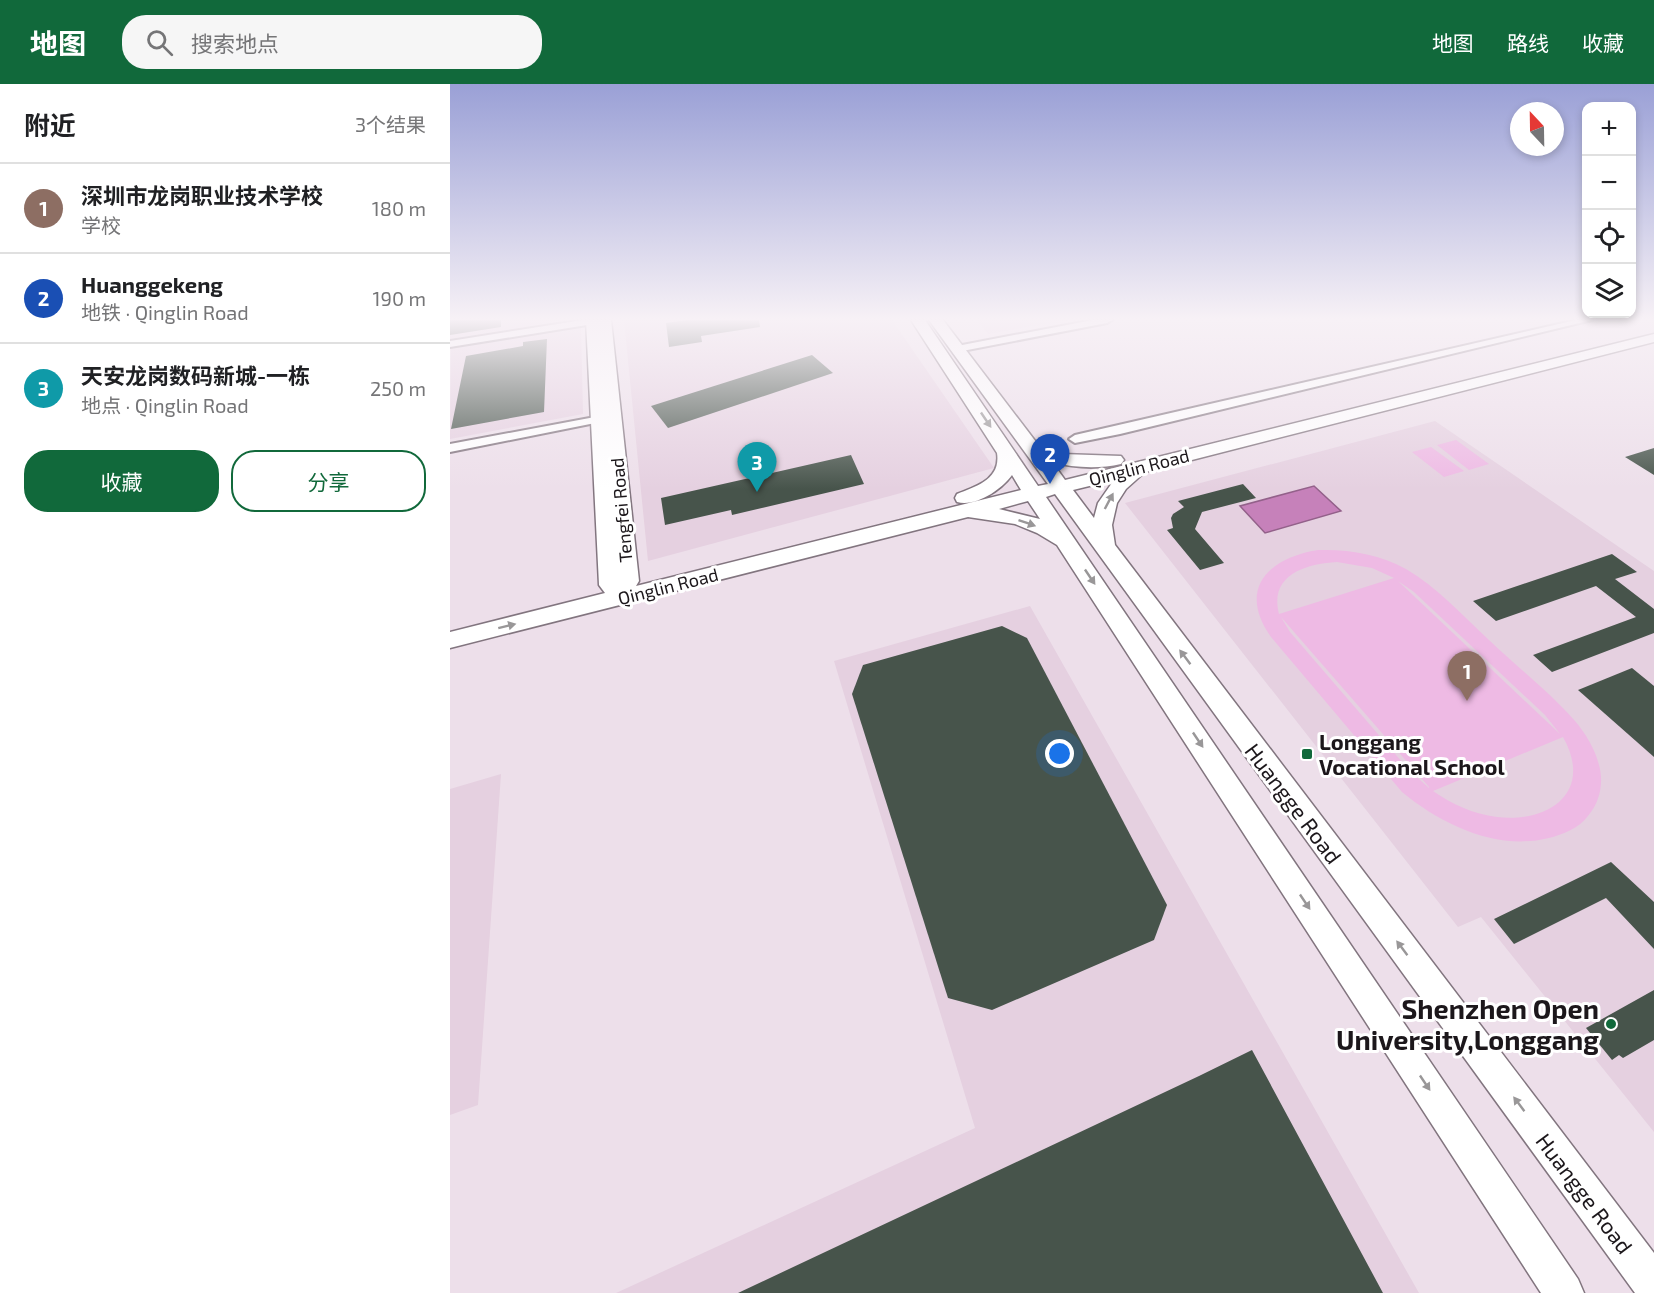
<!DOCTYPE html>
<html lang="zh">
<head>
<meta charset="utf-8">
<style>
	:root { --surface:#fff; --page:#f6f6f6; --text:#202124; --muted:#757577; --line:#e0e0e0; --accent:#11693b }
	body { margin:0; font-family:"Exo 2","Noto Sans SC",sans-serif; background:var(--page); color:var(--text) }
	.controls { position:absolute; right:18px; top:18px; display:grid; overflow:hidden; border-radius:12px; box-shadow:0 3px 9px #0003 }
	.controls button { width:54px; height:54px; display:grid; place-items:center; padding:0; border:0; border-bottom:2px solid var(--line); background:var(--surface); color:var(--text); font:30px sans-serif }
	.compass { position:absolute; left:1060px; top:18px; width:54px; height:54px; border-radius:50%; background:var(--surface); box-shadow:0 3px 9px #0003; rotate:338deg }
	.you { position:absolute; left:610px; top:670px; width:21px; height:21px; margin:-15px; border:4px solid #fff; border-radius:50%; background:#1a73e8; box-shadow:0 0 0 9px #1a73e833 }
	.badge { display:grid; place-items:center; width:39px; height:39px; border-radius:50%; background:var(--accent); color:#fff; font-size:20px; font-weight:700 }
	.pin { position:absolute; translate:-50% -50px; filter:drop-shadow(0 2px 3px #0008) }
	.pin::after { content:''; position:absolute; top:32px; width:21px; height:18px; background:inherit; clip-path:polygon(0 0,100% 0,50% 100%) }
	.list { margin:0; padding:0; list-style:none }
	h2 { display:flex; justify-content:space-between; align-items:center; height:78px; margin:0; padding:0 24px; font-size:26px }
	h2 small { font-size:20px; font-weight:400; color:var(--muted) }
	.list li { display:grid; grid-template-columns:39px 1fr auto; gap:18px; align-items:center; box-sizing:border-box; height:90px; padding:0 24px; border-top:2px solid var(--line) }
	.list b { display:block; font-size:22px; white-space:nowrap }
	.list p { margin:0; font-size:20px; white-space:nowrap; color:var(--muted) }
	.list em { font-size:20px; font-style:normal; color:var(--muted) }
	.actions { display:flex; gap:12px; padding:18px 24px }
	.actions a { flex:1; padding:14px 0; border:2px solid var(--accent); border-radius:24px; text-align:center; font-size:21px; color:var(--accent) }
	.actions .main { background:var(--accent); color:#fff }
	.icon { flex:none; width:33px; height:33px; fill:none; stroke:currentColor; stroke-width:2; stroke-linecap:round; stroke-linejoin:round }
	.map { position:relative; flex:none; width:1204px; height:1209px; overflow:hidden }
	header { display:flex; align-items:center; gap:36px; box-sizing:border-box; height:84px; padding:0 30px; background:var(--accent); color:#fff }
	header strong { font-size:28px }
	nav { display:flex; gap:33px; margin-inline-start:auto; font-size:21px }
	.search { width:420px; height:54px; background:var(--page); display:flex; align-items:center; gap:15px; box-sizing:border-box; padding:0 21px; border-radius:24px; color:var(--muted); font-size:22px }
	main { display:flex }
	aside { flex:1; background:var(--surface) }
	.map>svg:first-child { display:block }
	.built { fill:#e5d0e0 }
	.green { fill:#eebae4; fill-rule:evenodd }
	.water { fill:#c681ba; stroke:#93618a; stroke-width:1.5 }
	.building { fill:#47544b }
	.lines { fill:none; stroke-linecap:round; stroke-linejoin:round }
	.street-casing { stroke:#82757f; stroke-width:4 }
	.secondary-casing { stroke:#82757f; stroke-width:3 }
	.street { fill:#fff; fill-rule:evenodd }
	.secondary { fill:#fff; fill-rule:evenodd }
	.oneway { fill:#999798 }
	.poi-dot { fill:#11693b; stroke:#fff; stroke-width:2 }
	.labels { text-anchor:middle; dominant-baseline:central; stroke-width:6; stroke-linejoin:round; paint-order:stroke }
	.far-street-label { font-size:18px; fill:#1c171b; stroke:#fff }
	.poi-label { font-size:22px; font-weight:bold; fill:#1c171b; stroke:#fff; text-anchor:start }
	.street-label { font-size:22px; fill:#1c171b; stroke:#fff }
	.near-poi-label { font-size:27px; font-weight:bold; fill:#1c171b; stroke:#fff; text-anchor:end }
</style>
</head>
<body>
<header>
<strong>地图</strong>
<div class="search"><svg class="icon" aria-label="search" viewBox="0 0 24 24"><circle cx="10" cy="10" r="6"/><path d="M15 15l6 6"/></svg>搜索地点</div>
<nav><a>地图</a><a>路线</a><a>收藏</a></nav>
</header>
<main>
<aside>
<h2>附近<small>3个结果</small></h2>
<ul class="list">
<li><span class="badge" style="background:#8d6e63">1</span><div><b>深圳市龙岗职业技术学校</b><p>学校</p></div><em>180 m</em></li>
<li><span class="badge" style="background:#1a4fb4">2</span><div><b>Huanggekeng</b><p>地铁 · Qinglin Road</p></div><em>190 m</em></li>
<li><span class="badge" style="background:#0f9aa8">3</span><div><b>天安龙岗数码新城-一栋</b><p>地点 · Qinglin Road</p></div><em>250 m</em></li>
</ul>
<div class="actions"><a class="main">收藏</a><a>分享</a></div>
</aside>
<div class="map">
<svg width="1204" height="1209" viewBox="0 0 1204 1209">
	<rect width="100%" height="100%" fill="#eddfea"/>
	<g class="built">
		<path d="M0 236H114L0 255Z"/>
		<path d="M174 236H442L544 384 198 477Z"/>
		<path d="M527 236H617L538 250Z"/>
		<path d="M131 243 133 330 0 355 1 265Z"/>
		<path d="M985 337 1204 487V1048L1031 833 1008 843 675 419Z"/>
		<path d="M580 522 969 1209H166L525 1044 384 577Z"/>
		<path d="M51 690 28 1021 0 1031V705Z"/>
	</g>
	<g class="green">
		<path d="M1006 356 1039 380 1019 386 987 361Z"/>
		<path d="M981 363 1014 387 994 393 962 368Z"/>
		<path d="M868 466C899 465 929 470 956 485 987 503 1013 532 1039 556 1067 583 1100 608 1125 637 1136 650 1145 665 1149 681 1154 699 1150 718 1138 732 1129 744 1114 750 1099 754 1047 767 992 741 952 708L821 553C787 505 818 474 868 466ZM887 478 922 484 944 494 829 530C819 491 855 480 887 478ZM948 497 964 508 1095 631 1110 650ZM831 533 979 703V704L959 686 840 548ZM1113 653C1144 708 1099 739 1047 733 1023 730 1002 720 983 707Z"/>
	</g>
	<path class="water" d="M864 402 891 427 815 449 790 422Z"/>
	<g class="building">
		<path d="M0 236H51V243L0 251Z"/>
		<path d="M237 236H309L310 243 251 252 252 258 219 263 216 239Z"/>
		<path d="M97 255 94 328 1 345 16 272 73 262V258Z"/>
		<path d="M362 271 383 289 218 344 201 322Z"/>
		<path d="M1204 364V391L1175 373Z"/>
		<path d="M401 371 414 400 282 431 281 426 215 441 211 414Z"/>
		<path d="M793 400 806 414 752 428 745 445 774 479 750 486 717 446 723 444 721 434 723 430 734 423 728 417Z"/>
		<path d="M1162 470 1187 488 1165 495 1204 525V549L1102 588 1083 571 1186 533 1146 502 1046 537 1023 517Z"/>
		<path d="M552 542 577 554 717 821 704 856 542 926 498 914 402 610 413 581Z"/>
		<path d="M1182 584 1204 602V673L1128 606Z"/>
		<path d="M1161 778 1204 818V865L1156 814 1064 860 1044 835Z"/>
		<path d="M1204 906V956L1173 974 1169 971 1162 976 1136 944Z"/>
		<path d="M802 966 933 1209H288L749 992Z"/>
	</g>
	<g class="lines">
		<g class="street-casing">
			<g id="street">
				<path d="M133 236 148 237 143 240 0 263V257Z"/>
				<path d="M643 236H662L657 239 507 268 502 265 507 262Z"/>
				<path d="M1126 236H1142L670 350 625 359 619 355 625 351Z"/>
				<path d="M161 330 167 333 165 335 0 368V360Z"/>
			</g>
		</g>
		<g class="secondary-casing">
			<path id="secondary" d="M136 236H161L189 497 186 502 571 406 562 391C551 406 526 423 507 418L505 414 507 410C527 402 551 395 547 369L461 236H475L588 402 598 400 479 236H493L586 358 612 370 671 372 674 376 671 380C649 385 624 384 602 378L615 396 1204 250V258L695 388 676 405 667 419 662 441 665 461 1204 1169V1209H1185L605 410 596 413 1128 1195 1134 1209H1091L607 461 587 449 565 440 518 433 0 564V548L155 509 149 501ZM664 396 648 419 644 434 623 406ZM578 417 590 435 549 425Z"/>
		</g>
		<use href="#street" class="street"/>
		<use href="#secondary" class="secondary"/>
	</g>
	<defs><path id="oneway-solid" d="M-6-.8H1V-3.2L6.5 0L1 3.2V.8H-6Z" transform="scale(1.5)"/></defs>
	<g class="oneway">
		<use href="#oneway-solid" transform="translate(536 336) rotate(56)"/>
		<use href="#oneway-solid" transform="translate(659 417) rotate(-62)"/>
		<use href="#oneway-solid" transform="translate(577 439) rotate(19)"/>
		<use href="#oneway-solid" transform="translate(640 493) rotate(56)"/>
		<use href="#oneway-solid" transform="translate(57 542) rotate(-14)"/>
		<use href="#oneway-solid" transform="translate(735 573) rotate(-127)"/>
		<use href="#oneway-solid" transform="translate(748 656) rotate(56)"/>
		<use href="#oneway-solid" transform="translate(855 818) rotate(56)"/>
		<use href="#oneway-solid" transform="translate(952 864) rotate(-127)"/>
		<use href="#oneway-solid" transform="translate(975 999) rotate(56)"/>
		<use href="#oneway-solid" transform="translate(1069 1020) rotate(-127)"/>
	</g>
	<linearGradient id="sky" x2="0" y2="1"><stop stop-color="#9aa0d6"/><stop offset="0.58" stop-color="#f7f1f6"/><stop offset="1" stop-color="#f7f1f6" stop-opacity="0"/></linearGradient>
	<rect width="1204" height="405" fill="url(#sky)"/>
	<g class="poi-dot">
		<rect x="851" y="664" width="12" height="12" rx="3"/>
		<circle cx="1161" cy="940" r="6"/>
	</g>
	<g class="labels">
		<g class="far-street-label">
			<text transform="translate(689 383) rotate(-14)">Qinglin Road</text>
			<text transform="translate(171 426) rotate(-95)">Tengfei Road</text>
			<text transform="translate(218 502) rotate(-14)">Qinglin Road</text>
		</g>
		<g class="poi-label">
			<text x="869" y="657">Longgang<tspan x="869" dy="25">Vocational School</tspan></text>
		</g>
		<g class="street-label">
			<text transform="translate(844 719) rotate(53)">Huangge Road</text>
			<text transform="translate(1135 1109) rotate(53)">Huangge Road</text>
		</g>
		<g class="near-poi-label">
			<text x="1149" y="924">Shenzhen Open<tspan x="1149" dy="31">University,Longgang</tspan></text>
		</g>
	</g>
</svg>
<div class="controls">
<button>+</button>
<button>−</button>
<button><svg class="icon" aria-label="locate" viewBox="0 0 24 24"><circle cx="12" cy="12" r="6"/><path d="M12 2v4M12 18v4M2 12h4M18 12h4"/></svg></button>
<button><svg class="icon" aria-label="layers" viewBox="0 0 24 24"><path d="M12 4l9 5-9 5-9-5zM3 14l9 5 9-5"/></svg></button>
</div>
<svg class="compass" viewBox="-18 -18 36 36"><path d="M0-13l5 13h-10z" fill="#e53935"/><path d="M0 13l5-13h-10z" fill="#757577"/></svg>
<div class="you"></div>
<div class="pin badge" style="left:1017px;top:617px;background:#8d6e63">1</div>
<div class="pin badge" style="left:600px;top:400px;background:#1a4fb4">2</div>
<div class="pin badge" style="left:307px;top:408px;background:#0f9aa8">3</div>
</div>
</main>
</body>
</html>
